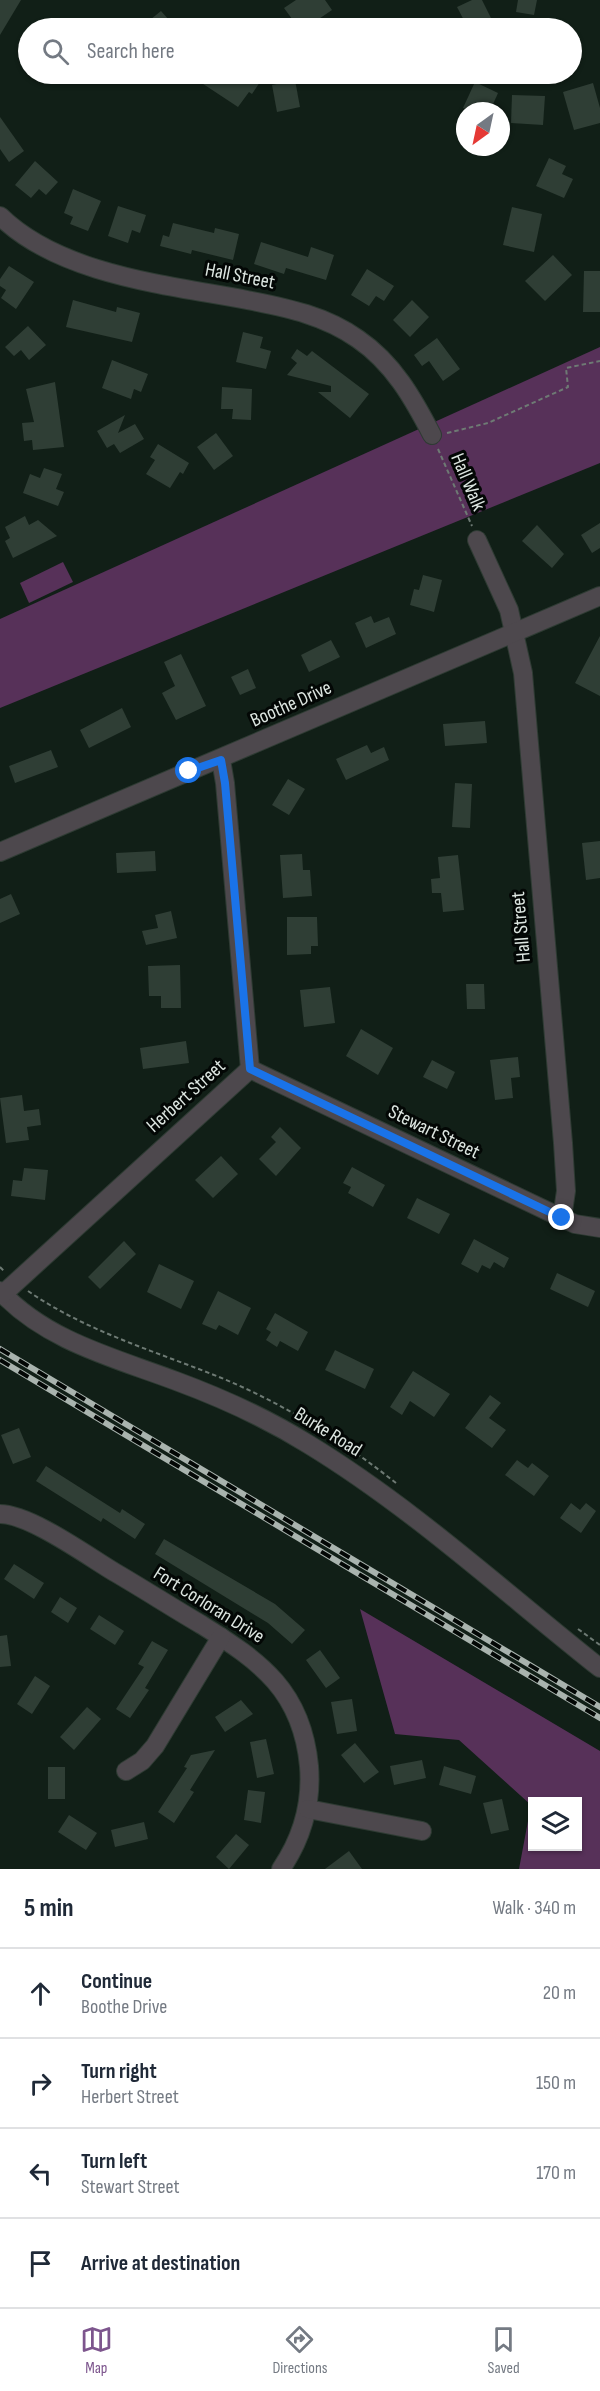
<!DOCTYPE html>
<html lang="en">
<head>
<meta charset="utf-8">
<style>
	:root { --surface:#fff; --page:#f2f2f3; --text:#1f2937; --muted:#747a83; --line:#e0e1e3; --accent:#7d558d }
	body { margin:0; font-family:"Sofia Sans Condensed",sans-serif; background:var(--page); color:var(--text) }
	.controls { position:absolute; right:18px; bottom:18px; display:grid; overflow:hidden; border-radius:0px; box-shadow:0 2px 4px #0004 }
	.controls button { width:54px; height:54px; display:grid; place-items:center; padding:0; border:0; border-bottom:2px solid var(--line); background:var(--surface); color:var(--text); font:30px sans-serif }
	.compass { position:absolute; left:456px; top:102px; width:54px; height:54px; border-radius:50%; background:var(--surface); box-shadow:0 2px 4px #0004; rotate:213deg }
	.stop { position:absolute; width:18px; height:18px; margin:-14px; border:4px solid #1a73e8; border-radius:50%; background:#fff }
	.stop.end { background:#1a73e8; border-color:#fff; box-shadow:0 2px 6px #0008 }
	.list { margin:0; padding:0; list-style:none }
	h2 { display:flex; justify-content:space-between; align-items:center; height:78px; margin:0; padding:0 24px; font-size:26px }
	h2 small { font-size:20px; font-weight:400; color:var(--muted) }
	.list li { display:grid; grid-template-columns:39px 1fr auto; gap:18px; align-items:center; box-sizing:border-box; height:90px; padding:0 24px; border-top:2px solid var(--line) }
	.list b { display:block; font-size:22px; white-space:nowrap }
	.list p { margin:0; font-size:20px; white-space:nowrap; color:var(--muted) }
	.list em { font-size:20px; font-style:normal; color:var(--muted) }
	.icon { flex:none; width:33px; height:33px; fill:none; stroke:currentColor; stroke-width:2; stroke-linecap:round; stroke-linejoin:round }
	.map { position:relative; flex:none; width:600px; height:1869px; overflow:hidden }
	.search { position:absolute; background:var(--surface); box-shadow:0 2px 4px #0004; left:18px; right:18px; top:18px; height:66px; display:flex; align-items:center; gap:15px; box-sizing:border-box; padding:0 21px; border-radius:33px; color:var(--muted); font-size:22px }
	.sheet { height:438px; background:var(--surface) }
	nav { display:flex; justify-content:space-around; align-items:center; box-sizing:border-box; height:84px; border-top:2px solid var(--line); background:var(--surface); font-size:16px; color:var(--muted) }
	nav a { display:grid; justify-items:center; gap:3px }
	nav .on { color:var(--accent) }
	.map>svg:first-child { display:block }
	.green { fill:#573159; fill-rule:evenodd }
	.building { fill:#2f3e35 }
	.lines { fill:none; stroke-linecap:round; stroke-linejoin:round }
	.minor-casing { stroke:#2e3b33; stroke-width:20 }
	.path { stroke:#6e7a74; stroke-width:2; stroke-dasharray:4.5 3; stroke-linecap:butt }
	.minor { stroke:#4d484d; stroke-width:18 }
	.rail-casing { stroke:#a9b3ae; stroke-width:6 }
	.rail { stroke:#030705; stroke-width:4; stroke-dasharray:11; stroke-linecap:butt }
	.route { stroke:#1a73e8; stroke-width:8 }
	.labels { text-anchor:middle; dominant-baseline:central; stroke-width:6; stroke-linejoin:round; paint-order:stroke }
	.street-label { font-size:20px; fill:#dde6e1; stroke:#030705 }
</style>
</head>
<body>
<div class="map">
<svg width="600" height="1869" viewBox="0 0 600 1869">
	<rect width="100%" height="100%" fill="#111f17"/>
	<g class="green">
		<path d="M600 347V463L0 708V619Z"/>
		<path d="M63 562 73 582 29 603 20 583Z"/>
		<path d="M360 1609 600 1751V1869H519L531 1805 459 1740 395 1734ZM532 1802H578V1846H532Z"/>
	</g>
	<g class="building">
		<path d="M0 0H21L0 35Z"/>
		<path d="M296 0H325L332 10 307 27 302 19 295 23 284 8Z"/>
		<path d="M472 0H482L492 20 474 28H468L457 7Z"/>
		<path d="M518 0H537L534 15 516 12Z"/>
		<path d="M161 11 176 28H140Z"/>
		<path d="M188 74H247L260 82 252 94 249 92 238 107Z"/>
		<path d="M295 80 300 107 277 112 272 85Z"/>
		<path d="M475 82 498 93 490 111H470L463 108Z"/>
		<path d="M593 83 600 108V123L574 130 563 92Z"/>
		<path d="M512 95 545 96 543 125 511 123Z"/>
		<path d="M0 117 24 151 9 162 0 149Z"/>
		<path d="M549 158 566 166 562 174 573 179 564 198 536 186Z"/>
		<path d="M35 161 58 182 46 195 39 189 31 198 15 185Z"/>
		<path d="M73 189 101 201 88 231 70 224 73 217 64 213Z"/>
		<path d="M118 206 146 215 140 233 132 230 128 243 108 236Z"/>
		<path d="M512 207 542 214 534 252 503 245Z"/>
		<path d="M173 223 214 233 215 228 239 234 233 260 192 250 191 254 160 246 163 235 169 237Z"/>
		<path d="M261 242 308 257 311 247 334 255 326 280 286 268 284 274 254 264Z"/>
		<path d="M553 255 572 275 545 301 525 281Z"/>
		<path d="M9 266 34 282 16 309 1 298 6 290 0 286V279Z"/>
		<path d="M367 269 394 286 384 301 376 296 369 306 351 295Z"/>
		<path d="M584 271H600V312H583Z"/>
		<path d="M73 300 116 312 117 307 140 313 132 342 66 327Z"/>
		<path d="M412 300 429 317 410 337 393 320Z"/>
		<path d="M28 326 46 345 29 360 21 350 14 356 5 347Z"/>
		<path d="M243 332 263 337 260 348 271 351 266 369 236 362Z"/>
		<path d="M437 338 460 369 443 381 429 361 422 366 414 355Z"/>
		<path d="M297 349 307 356 312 351 369 394 350 418 318 392H331V386L287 375 297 363 291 358Z"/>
		<path d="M112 360 148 374 141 392 134 389 131 399 102 388Z"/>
		<path d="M55 382 64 447 33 450 32 440 24 441 22 423 34 422 26 389Z"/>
		<path d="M222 387 252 389 251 420 232 419 233 409H221Z"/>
		<path d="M125 415 118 433 135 424 144 439 120 453 114 444 107 448 97 431Z"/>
		<path d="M216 433 233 456 214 470 197 447Z"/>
		<path d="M158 444 189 463 183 474 180 472 170 488 146 474 155 460 150 457Z"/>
		<path d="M44 468 62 474 56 489 64 492 58 506 23 493 30 474 40 478Z"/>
		<path d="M25 516 29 525 38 520 57 536 13 558 5 541 10 538 5 527Z"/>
		<path d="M600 523V548L592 553 581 535Z"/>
		<path d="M537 525 564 554 552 568 522 541Z"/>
		<path d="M423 575 442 580 434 612 410 605 414 589 419 590Z"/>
		<path d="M371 616 374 623 389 617 396 634 366 648 355 623Z"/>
		<path d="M600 636V696L575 683Z"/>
		<path d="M331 640 340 657 309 672 301 655Z"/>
		<path d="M181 654 206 706 176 720 162 693 175 686 164 662Z"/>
		<path d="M248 669 256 688 240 695 231 677Z"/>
		<path d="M122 708 131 727 89 748 80 730Z"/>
		<path d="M485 721 487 743 445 746 443 724Z"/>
		<path d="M367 745 371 753 384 747 389 760 346 780 336 759Z"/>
		<path d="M51 750 58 767 15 783 9 766Z"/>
		<path d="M288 779 305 789 289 815 272 805Z"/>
		<path d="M455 783 472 784 470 828 452 827Z"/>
		<path d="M600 841V878L586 880 582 843Z"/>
		<path d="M155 851 156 871 117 873 116 853Z"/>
		<path d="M302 854 303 870H310L312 896 283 898 280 855Z"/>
		<path d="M458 855 464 910 443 912 441 893H432L431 879 440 878 438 857Z"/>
		<path d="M11 894 20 914 0 923V899Z"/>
		<path d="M171 911 177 938 146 945 142 931 158 928 155 915Z"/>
		<path d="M287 917H317L318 946H311V954L287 955Z"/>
		<path d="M180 965 181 1008H161V996H149L148 966Z"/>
		<path d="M466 984H484L485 1009H467Z"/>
		<path d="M330 987 335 1023 304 1027 300 990Z"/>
		<path d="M361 1029 393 1048 378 1075 346 1056Z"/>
		<path d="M186 1041 189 1063 143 1069 140 1048Z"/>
		<path d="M518 1057 520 1077 511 1078 513 1098 495 1100 490 1060Z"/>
		<path d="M432 1060 455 1072 447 1089 423 1077Z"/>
		<path d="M22 1095 24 1111 39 1109 41 1125 27 1127 29 1140 6 1143 0 1098Z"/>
		<path d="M280 1127 301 1148 276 1176 259 1159 276 1142 271 1137Z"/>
		<path d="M221 1156 238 1174 213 1198 195 1180Z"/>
		<path d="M352 1167 385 1185 373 1207 348 1193 351 1187 343 1183Z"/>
		<path d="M24 1168 48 1170 45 1200 11 1196 13 1180 22 1181Z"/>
		<path d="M417 1198 450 1214 439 1234 407 1218Z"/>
		<path d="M474 1239 509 1258 504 1268 494 1262 490 1269 482 1265 478 1273 461 1264Z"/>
		<path d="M124 1241 136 1254 100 1289 88 1277Z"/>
		<path d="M159 1264 194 1281 181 1309 147 1292Z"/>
		<path d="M557 1273 595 1291 588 1307 550 1289Z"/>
		<path d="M218 1291 251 1308 238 1335 219 1325 216 1330 202 1324Z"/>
		<path d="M275 1313 308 1332 298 1351 280 1341 277 1347 266 1340 271 1332 266 1329Z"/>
		<path d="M335 1350 374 1369 365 1389 325 1370Z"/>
		<path d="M413 1371 450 1394 434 1417 410 1401 402 1415 390 1407Z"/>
		<path d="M490 1395 501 1403 489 1418 506 1430 492 1448 465 1428Z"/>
		<path d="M19 1428 31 1457 13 1464 1 1435Z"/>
		<path d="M517 1460 528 1468 532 1463 549 1476 534 1496 505 1475Z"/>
		<path d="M46 1466 120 1513 122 1509 145 1524 135 1539 103 1518 101 1522 36 1481Z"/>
		<path d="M571 1503 580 1510 586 1503 596 1511 581 1533 560 1518Z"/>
		<path d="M164 1539 275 1604 305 1630 292 1644 268 1623 155 1554Z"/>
		<path d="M14 1564 44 1583 34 1599 4 1579Z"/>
		<path d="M60 1597 77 1608 68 1623 51 1612Z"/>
		<path d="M99 1615 124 1631 115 1645 90 1629Z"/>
		<path d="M7 1635 11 1666 0 1667V1636Z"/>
		<path d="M152 1641 168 1650 145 1688 149 1690 130 1718 116 1709 144 1667 138 1664Z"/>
		<path d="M320 1650 340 1678 326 1688 306 1660Z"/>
		<path d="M35 1676 50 1686 32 1714 17 1704Z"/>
		<path d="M352 1699 357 1731 337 1734 331 1702Z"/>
		<path d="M241 1700 253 1714 225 1732 215 1717Z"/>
		<path d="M87 1707 101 1719 74 1750 60 1737Z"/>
		<path d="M266 1739 274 1774 257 1778 250 1742Z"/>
		<path d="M355 1743 379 1772 364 1783 341 1755Z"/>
		<path d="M215 1750 190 1790 194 1792 174 1823 158 1812 187 1768 184 1767 191 1755Z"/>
		<path d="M422 1760 426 1778 394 1785 390 1766Z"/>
		<path d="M444 1766 476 1776 471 1794 439 1785Z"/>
		<rect x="48" y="1767" width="17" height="32"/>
		<path d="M248 1790 265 1792 261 1823 244 1820Z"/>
		<path d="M502 1799 509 1830 491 1834 483 1803Z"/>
		<path d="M69 1815 97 1833 86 1850 58 1832Z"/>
		<path d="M144 1822 148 1839 115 1847 111 1830Z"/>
		<path d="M236 1834 249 1845 229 1869 216 1857Z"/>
		<path d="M349 1851 362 1869H325Z"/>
	</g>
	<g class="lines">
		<g class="minor-casing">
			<g id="minor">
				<path d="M0 216C60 275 168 285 247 300 287 308 324 315 358 339 393 363 413 398 432 435"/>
				<path d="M477 540 509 610 523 673 563 1143 566 1191 562 1218"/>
				<path d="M221 760 225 783 250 1069"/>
				<path d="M0 852 600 596"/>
				<path d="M250 1069 562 1218 575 1224 600 1228"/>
				<path d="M0 1291C46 1341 115 1358 176 1381 222 1398 266 1418 308 1444 413 1508 504 1592 600 1668"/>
				<path d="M3 1294 250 1069"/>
				<path d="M0 1514C30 1514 89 1557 116 1573 145 1590 173 1608 202 1625 261 1662 302 1691 309 1766 312 1803 302 1838 281 1869"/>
				<path d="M126 1771 142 1761 155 1746 221 1637"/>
				<path d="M308 1809 422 1831"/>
			</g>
		</g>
		<g class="path">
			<path d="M447 433 488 423 568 387 566 368 600 361"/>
			<path d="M438 449 472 526"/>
			<path d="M0 1267 5 1272"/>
			<path d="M28 1291C87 1332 158 1352 224 1379 286 1405 344 1442 396 1483"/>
			<path d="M578 1629 600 1645"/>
		</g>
		<use href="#minor" class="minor"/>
		<g class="rail-casing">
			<g id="rail">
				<path d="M0 1349 600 1707"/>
				<path d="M0 1360 600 1718"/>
			</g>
		</g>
		<use href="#rail" class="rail"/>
	</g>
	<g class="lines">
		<path class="route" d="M189 771 221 760 225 783 250 1069 562 1218"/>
	</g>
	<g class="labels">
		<g class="street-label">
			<text transform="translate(240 276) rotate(11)">Hall Street</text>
			<text transform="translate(468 482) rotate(67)">Hall Walk</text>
			<text transform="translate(291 704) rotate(-24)">Boothe Drive</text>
			<text transform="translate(521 927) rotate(-95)">Hall Street</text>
			<text transform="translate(186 1096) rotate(-42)">Herbert Street</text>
			<text transform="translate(434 1132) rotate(26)">Stewart Street</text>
			<text transform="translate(328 1432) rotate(32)">Burke Road</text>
			<text transform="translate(209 1605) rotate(32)">Fort Corloran Drive</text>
		</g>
	</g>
</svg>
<div class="controls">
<button><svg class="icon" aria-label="layers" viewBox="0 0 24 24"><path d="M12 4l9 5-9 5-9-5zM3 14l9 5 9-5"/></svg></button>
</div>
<svg class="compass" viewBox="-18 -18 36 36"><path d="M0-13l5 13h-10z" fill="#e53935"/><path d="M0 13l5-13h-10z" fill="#747a83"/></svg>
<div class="stop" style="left:189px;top:771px"></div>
<div class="stop end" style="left:562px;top:1218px"></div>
<div class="search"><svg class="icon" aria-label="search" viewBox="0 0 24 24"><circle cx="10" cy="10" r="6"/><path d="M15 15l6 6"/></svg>Search here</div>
</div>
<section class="sheet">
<h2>5 min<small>Walk · 340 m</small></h2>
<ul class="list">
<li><svg class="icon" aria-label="ahead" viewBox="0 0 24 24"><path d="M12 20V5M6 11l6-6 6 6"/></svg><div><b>Continue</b><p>Boothe Drive</p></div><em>20 m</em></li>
<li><svg class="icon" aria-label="right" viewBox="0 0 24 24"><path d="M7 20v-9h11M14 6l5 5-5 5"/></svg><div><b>Turn right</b><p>Herbert Street</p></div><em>150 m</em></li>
<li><svg class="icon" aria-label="left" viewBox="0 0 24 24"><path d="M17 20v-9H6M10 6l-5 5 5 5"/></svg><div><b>Turn left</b><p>Stewart Street</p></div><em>170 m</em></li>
<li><svg class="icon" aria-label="arrive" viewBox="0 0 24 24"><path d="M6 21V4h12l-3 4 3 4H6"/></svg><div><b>Arrive at destination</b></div></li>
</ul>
</section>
<nav>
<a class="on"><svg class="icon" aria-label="map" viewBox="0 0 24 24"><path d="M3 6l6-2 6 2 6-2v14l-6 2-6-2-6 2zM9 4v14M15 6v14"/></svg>Map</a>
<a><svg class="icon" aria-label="directions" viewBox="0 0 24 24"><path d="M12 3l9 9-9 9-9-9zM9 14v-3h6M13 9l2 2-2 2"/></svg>Directions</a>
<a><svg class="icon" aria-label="saved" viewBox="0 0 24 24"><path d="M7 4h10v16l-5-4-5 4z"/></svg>Saved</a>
</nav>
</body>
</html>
